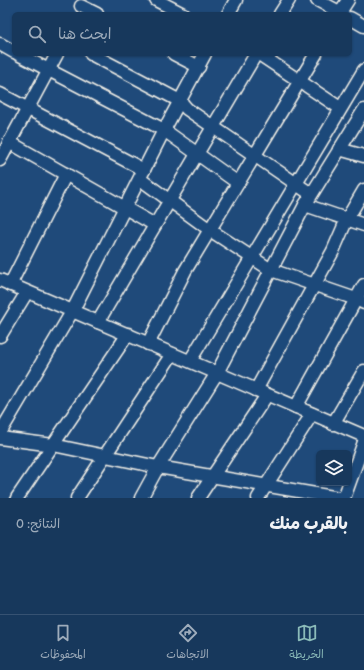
<!DOCTYPE html>
<html lang="ar">
<head>
<meta charset="utf-8">
<style>
	:root { --surface:#17385c; --page:#244365; --text:#f1f3f6; --muted:#9eacbb; --line:#365272; --accent:#8bbbb9 }
	body { margin:0; font-family:Itim,"Playpen Sans Arabic",sans-serif; background:var(--page); color:var(--text); direction:rtl }
	.controls { position:absolute; right:12px; bottom:12px; display:grid; overflow:hidden; border-radius:6px; box-shadow:0 1px 3px #0004 }
	.controls button { width:36px; height:36px; display:grid; place-items:center; padding:0; border:0; border-bottom:1px solid var(--line); background:var(--surface); color:var(--text); font:20px sans-serif }
	.list { margin:0; padding:0; list-style:none }
	h2 { display:flex; justify-content:space-between; align-items:center; height:52px; margin:0; padding:0 16px; font-size:17px }
	h2 small { font-size:13px; font-weight:400; color:var(--muted) }
	.icon { flex:none; width:22px; height:22px; fill:none; stroke:currentColor; stroke-width:2; stroke-linecap:round; stroke-linejoin:round }
	.map { position:relative; flex:none; width:364px; height:498px; overflow:hidden; direction:ltr }
	.search { position:absolute; background:var(--surface); box-shadow:0 1px 3px #0004; left:12px; right:12px; top:12px; height:44px; display:flex; align-items:center; gap:10px; box-sizing:border-box; padding:0 14px; border-radius:6px; color:var(--muted); font-size:15px }
	.sheet { height:116px; background:var(--surface) }
	nav { display:flex; justify-content:space-around; align-items:center; box-sizing:border-box; height:56px; border-top:1px solid var(--line); background:var(--surface); font-size:11px; color:var(--muted) }
	nav a { display:grid; justify-items:center; gap:2px }
	nav .on { color:var(--accent) }
	.map>svg:first-child { display:block }
	.lines { fill:none; stroke-linecap:round; stroke-linejoin:round }
	.minor-casing { stroke:#f4f1e8; stroke-width:15 }
	.minor { stroke:#1f4a7a; stroke-width:12 }
</style>
</head>
<body>
<div class="map">
<svg width="364" height="498" viewBox="0 0 364 498">
	<rect width="100%" height="100%" fill="#1f4a7a"/>
	<filter id="ink" filterUnits="userSpaceOnUse"><feTurbulence type="fractalNoise" baseFrequency=".025" numOctaves="2"/><feDisplacementMap in="SourceGraphic" scale="8" xChannelSelector="R" yChannelSelector="G"/><feConvolveMatrix kernelMatrix="1 2 1 2 8 2 1 2 1" color-interpolation-filters="sRGB"/></filter>
	<g filter="url(#ink)">
		<g class="lines">
			<g class="minor-casing">
				<g id="minor">
					<path d="M156 0 183 14"/>
					<path d="M317 0 343 14"/>
					<path d="M81 6 97 14"/>
					<path d="M228 14 236 0"/>
					<path d="M280 14 289 0"/>
					<path d="M339 14 348 0"/>
					<path d="M350 18 364 26"/>
					<path d="M0 44 14 52"/>
					<path d="M18 54 164 130 238 183"/>
					<path d="M91 54 180 101 187 109 311 194"/>
					<path d="M174 54 199 67"/>
					<path d="M259 54 340 108"/>
					<path d="M0 94 144 170"/>
					<path d="M9 142 155 225"/>
					<path d="M339 149 364 156"/>
					<path d="M0 160 57 54"/>
					<path d="M140 179 210 230 271 270 356 299 364 303"/>
					<path d="M305 205 364 225"/>
					<path d="M0 280 364 436"/>
					<path d="M10 285 66 174"/>
					<path d="M98 322 256 54"/>
					<path d="M0 336 27 292"/>
					<path d="M148 344 185 271 316 54"/>
					<path d="M190 361 364 70"/>
					<path d="M256 390 333 251 347 219 364 190"/>
					<path d="M296 407 364 285"/>
					<path d="M333 424 364 371"/>
					<path d="M0 433 73 310 164 130 205 54"/>
					<path d="M0 438 53 445 158 467 339 498"/>
					<path d="M17 498 128 334"/>
					<path d="M77 498 172 354"/>
					<path d="M141 498 158 467 217 373 305 205 364 110"/>
					<path d="M198 498 267 395"/>
					<path d="M258 498 312 414"/>
					<path d="M344 498 364 442"/>
				</g>
			</g>
			<use href="#minor" class="minor"/>
		</g>
	</g>
</svg>
<div class="controls">
<button><svg class="icon" aria-label="layers" viewBox="0 0 24 24"><path d="M12 4l9 5-9 5-9-5zM3 14l9 5 9-5"/></svg></button>
</div>
<div class="search"><svg class="icon" aria-label="search" viewBox="0 0 24 24"><circle cx="10" cy="10" r="6"/><path d="M15 15l6 6"/></svg>ابحث هنا</div>
</div>
<section class="sheet">
<h2>بالقرب منك<small>النتائج: 0</small></h2>
<ul class="list">
</ul>
</section>
<nav>
<a class="on"><svg class="icon" aria-label="map" viewBox="0 0 24 24"><path d="M3 6l6-2 6 2 6-2v14l-6 2-6-2-6 2zM9 4v14M15 6v14"/></svg>الخريطة</a>
<a><svg class="icon" aria-label="directions" viewBox="0 0 24 24"><path d="M12 3l9 9-9 9-9-9zM9 14v-3h6M13 9l2 2-2 2"/></svg>الاتجاهات</a>
<a><svg class="icon" aria-label="saved" viewBox="0 0 24 24"><path d="M7 4h10v16l-5-4-5 4z"/></svg>المحفوظات</a>
</nav>
</body>
</html>
